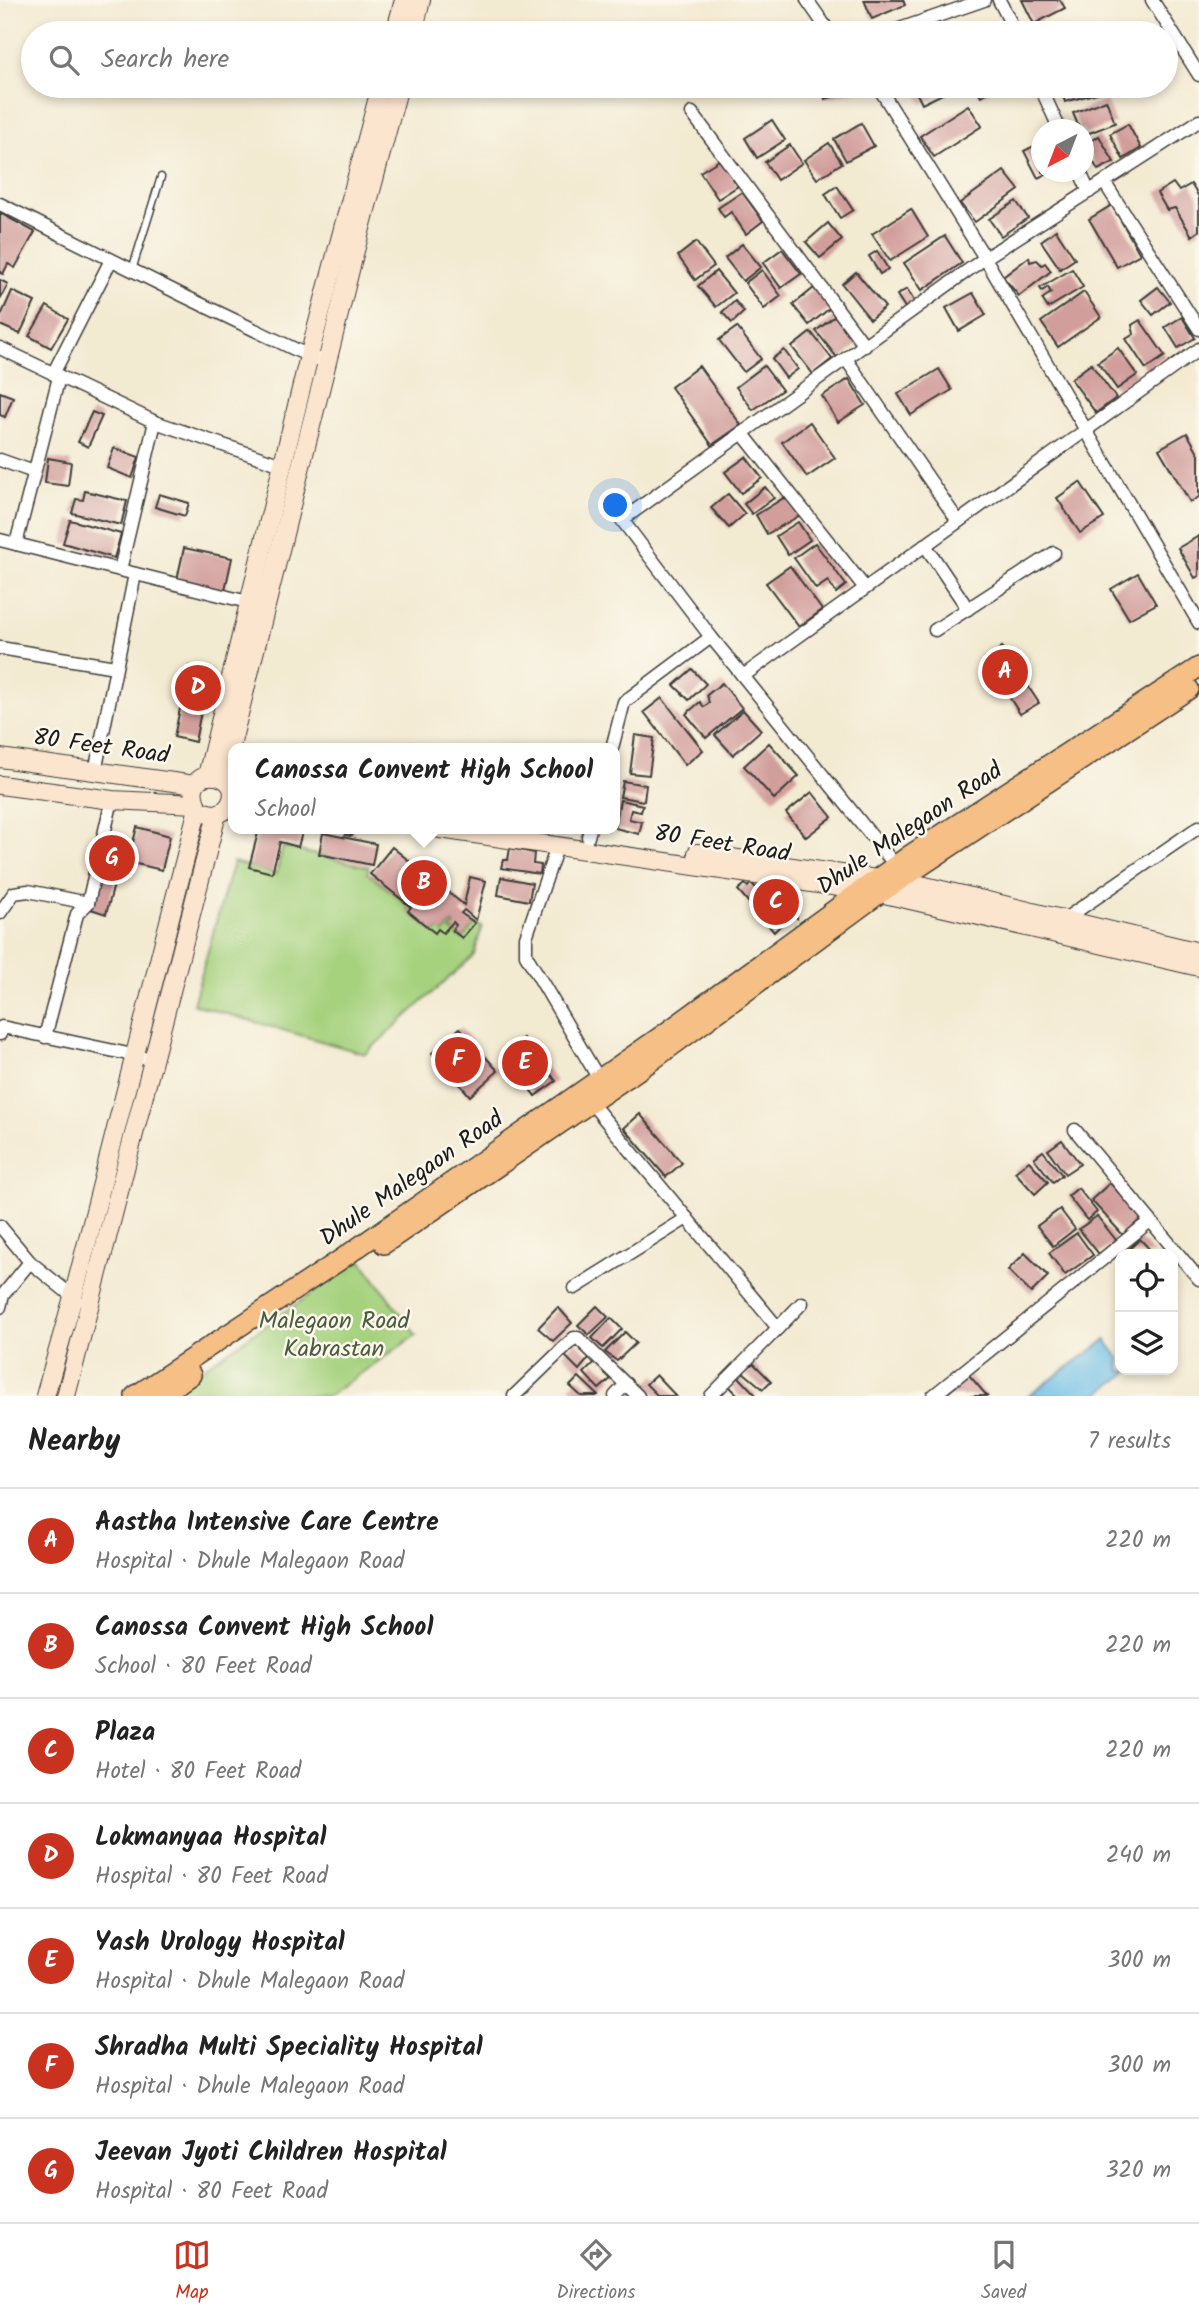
<!DOCTYPE html>
<html lang="en">
<head>
<meta charset="utf-8">
<style>
	:root { --surface:#fff; --page:#f6f6f6; --text:#222; --muted:#767676; --line:#e0e0e0; --accent:#c8321e }
	body { margin:0; font-family:Kalam,sans-serif; background:var(--page); color:var(--text) }
	.controls { position:absolute; right:21px; bottom:21px; display:grid; overflow:hidden; border-radius:14px; box-shadow:0 4px 10px #0003 }
	.controls button { width:63px; height:63px; display:grid; place-items:center; padding:0; border:0; border-bottom:2px solid var(--line); background:var(--surface); color:var(--text); font:35px sans-serif }
	.compass { position:absolute; left:1031px; top:119px; width:63px; height:63px; border-radius:50%; background:var(--surface); box-shadow:0 4px 10px #0003; rotate:222deg }
	.you { position:absolute; left:616px; top:506px; width:24px; height:24px; margin:-18px; border:5px solid #fff; border-radius:50%; background:#1a73e8; box-shadow:0 0 0 10px #1a73e833 }
	.badge { display:grid; place-items:center; width:46px; height:46px; border-radius:50%; background:var(--accent); color:#fff; font-size:23px; font-weight:700 }
	.pin { position:absolute; translate:-50% -50%; border:4px solid #fff; box-shadow:0 2px 7px #0006 }
	.popup { position:absolute; left:228px; top:743px; width:392px; height:91px; box-sizing:border-box; display:grid; place-content:center; border-radius:14px; background:var(--surface); filter:drop-shadow(0 2px 5px #0005); font-size:23px; white-space:nowrap; color:var(--muted) }
	.popup b { font-size:26px; color:var(--text) }
	.popup::after { content:''; position:absolute; left:50%; top:100%; margin-left:-14px; border:14px solid transparent; border-top-color:var(--surface) }
	.list { margin:0; padding:0; list-style:none }
	h2 { display:flex; justify-content:space-between; align-items:center; height:91px; margin:0; padding:0 28px; font-size:30px }
	h2 small { font-size:23px; font-weight:400; color:var(--muted) }
	.list li { display:grid; grid-template-columns:46px 1fr auto; gap:21px; align-items:center; box-sizing:border-box; height:105px; padding:0 28px; border-top:2px solid var(--line) }
	.list b { display:block; font-size:26px; white-space:nowrap }
	.list p { margin:0; font-size:23px; white-space:nowrap; color:var(--muted) }
	.list em { font-size:23px; font-style:normal; color:var(--muted) }
	.icon { flex:none; width:38px; height:38px; fill:none; stroke:currentColor; stroke-width:2; stroke-linecap:round; stroke-linejoin:round }
	.map { position:relative; flex:none; width:1199px; height:1396px; overflow:hidden }
	.search { position:absolute; background:var(--surface); box-shadow:0 4px 10px #0003; left:21px; right:21px; top:21px; height:77px; display:flex; align-items:center; gap:18px; box-sizing:border-box; padding:0 24px; border-radius:38px; color:var(--muted); font-size:26px }
	.sheet { height:826px; background:var(--surface) }
	nav { display:flex; justify-content:space-around; align-items:center; box-sizing:border-box; height:98px; border-top:2px solid var(--line); background:var(--surface); font-size:19px; color:var(--muted) }
	nav a { display:grid; justify-items:center; gap:4px }
	nav .on { color:var(--accent) }
	.map>svg:first-child { display:block }
	.green { fill:#a6d27e; stroke:#61774d; stroke-width:2 }
	.water { fill:#6cbde7; stroke:#446c82; stroke-width:2 }
	.building { fill:#d29e9c }
	.lines { fill:none; stroke-linecap:round; stroke-linejoin:round }
	.service-casing { stroke:#3c3b37; stroke-width:9 }
	.minor-casing { stroke:#3c3b37; stroke-width:15 }
	.secondary-casing { stroke:#3c3b37; stroke-width:20 }
	.primary-casing { stroke:#3c3b37; stroke-width:22 }
	.service { stroke:#fff; stroke-width:6 }
	.minor { stroke:#fff; stroke-width:12 }
	.secondary { stroke:#fbe5cf; stroke-width:18 }
	.primary { stroke:#f5bf86; stroke-width:19 }
	.labels { text-anchor:middle; dominant-baseline:central; stroke-width:5; stroke-linejoin:round; paint-order:stroke }
	.street-label { font-size:24px; fill:#1c1c1c; stroke:#fbf7ec }
	.park-label { font-size:24px; fill:#4c5c3e; stroke:#fbf7ec }
</style>
</head>
<body>
<div class="map">
<svg width="1199" height="1396" viewBox="0 0 1199 1396">
	<rect width="100%" height="100%" fill="#fbf7ec"/>
	<filter id="ink" filterUnits="userSpaceOnUse"><feTurbulence type="fractalNoise" baseFrequency=".0143" numOctaves="2"/><feDisplacementMap in="SourceGraphic" scale="14" xChannelSelector="R" yChannelSelector="G"/><feConvolveMatrix kernelMatrix="1 2 1 2 8 2 1 2 1" color-interpolation-filters="sRGB"/></filter>
	<filter id="wash" filterUnits="userSpaceOnUse"><feTurbulence type="fractalNoise" baseFrequency=".00686" numOctaves="4" result="noise"/><feDisplacementMap in="SourceGraphic" scale="28" xChannelSelector="R" yChannelSelector="G"/><feGaussianBlur stdDeviation="1.57" result="paint"/><feColorMatrix in="noise" values="0 0 0 0 0 0 0 0 0 0 0 0 0 0 0 0 0 1.4 0 .05"/><feComposite in="paint" operator="in"/></filter>
	<g filter="url(#wash)">
		<rect width="100%" height="100%" fill="#f3ead2"/>
		<g class="green">
			<path d="M283 847 369 867 367 873 409 905 408 911 435 933 439 929 444 933 453 923 455 925 451 930 462 939 475 923 482 927 474 955 365 1054 193 1004 233 862 276 874Z"/>
			<path d="M361 1260 416 1335 328 1396H162Z"/>
		</g>
		<path class="water" d="M1106 1340 1120 1359V1370L1129 1372 1095 1396H1028Z"/>
		<g id="blocks">
			<g class="building">
				<path d="M864 0H903L905 5 872 19Z"/>
				<path d="M1022 0H1060L1065 8 1034 24Z"/>
				<path d="M822 86H862V89L825 99Z"/>
				<path d="M913 86H959L922 104Z"/>
				<path d="M975 86H1000L981 96Z"/>
				<path d="M1060 86H1102L1104 91 1065 102Z"/>
				<path d="M1106 100 1115 123 1084 135V130H1080L1073 113Z"/>
				<path d="M968 105 982 126 934 157 920 136Z"/>
				<path d="M772 120 785 140 757 158 745 138Z"/>
				<path d="M861 123 874 146 846 161 834 139Z"/>
				<path d="M1128 124 1141 148 1123 159 1110 134Z"/>
				<path d="M1099 136 1114 162 1098 170 1084 145Z"/>
				<path d="M1042 142V172H1050L1038 178 1024 151Z"/>
				<path d="M829 143 842 163 817 179 804 160Z"/>
				<path d="M790 145 802 163 777 180 765 162Z"/>
				<path d="M721 159 738 186 718 199 700 172Z"/>
				<path d="M1004 171 1019 190 975 222 960 203Z"/>
				<path d="M1173 183 1179 191 1191 184 1199 197V231L1192 236 1175 208 1167 210 1157 193Z"/>
				<path d="M837 186 853 210 840 218 825 194Z"/>
				<path d="M742 192 763 221 746 234 731 212 724 217 718 208Z"/>
				<path d="M1016 201 1028 218 1001 236 989 219Z"/>
				<path d="M1112 205 1140 254 1117 267 1089 219Z"/>
				<path d="M911 209 928 237 890 261 872 234Z"/>
				<path d="M0 213 35 232 15 268 8 264 3 274 0 273Z"/>
				<path d="M828 223 842 240 820 258 806 242Z"/>
				<path d="M1056 230 1075 259 1060 269 1041 241Z"/>
				<path d="M945 236 962 263 922 290 904 263Z"/>
				<path d="M696 242 714 266 695 280 678 256Z"/>
				<path d="M742 244 761 267 743 281 725 258Z"/>
				<path d="M782 249 801 274 781 288 763 263Z"/>
				<path d="M877 251 888 269 880 274 869 256Z"/>
				<path d="M1029 257 1030 262 1037 260 1042 265 1045 263 1051 271 1019 296 1003 277Z"/>
				<path d="M1072 269 1083 287 1048 308 1042 299 1051 293 1048 287 1042 291 1040 288Z"/>
				<path d="M762 270 781 296 764 309 745 283Z"/>
				<path d="M716 271 734 293 716 307 698 286Z"/>
				<path d="M856 272 885 307 870 319 842 284Z"/>
				<path d="M0 280 8 284 0 299Z"/>
				<path d="M1158 287 1170 302 1153 315 1141 300Z"/>
				<path d="M814 288 830 308 809 325 793 305Z"/>
				<path d="M907 289 915 303 906 309 897 295Z"/>
				<path d="M12 291 35 302 20 334 0 325V318Z"/>
				<path d="M1084 292 1101 317 1058 347 1041 322Z"/>
				<path d="M973 293 986 315 959 331 946 308Z"/>
				<path d="M735 301 744 312 732 323 722 312Z"/>
				<path d="M47 306 68 319 51 348 29 336Z"/>
				<path d="M835 316 858 344 839 360 816 331Z"/>
				<path d="M1182 317 1195 338 1178 348 1165 327Z"/>
				<path d="M1140 320 1165 356 1146 369 1126 339 1134 334 1132 325Z"/>
				<path d="M737 327 761 359 744 372 719 340Z"/>
				<path d="M811 332 832 359 813 374 792 347Z"/>
				<path d="M1118 348 1137 375 1117 389 1098 362Z"/>
				<path d="M784 350 798 369 786 378 772 359Z"/>
				<path d="M1091 364 1116 398 1096 413 1071 379Z"/>
				<path d="M699 366 741 425 712 445 671 387Z"/>
				<path d="M764 366 782 390 753 410 736 387Z"/>
				<path d="M939 369 952 390 911 415 898 394Z"/>
				<path d="M849 379 865 405 838 422 822 396Z"/>
				<path d="M0 392 13 397 5 417 0 415Z"/>
				<path d="M92 412 102 416 88 447 78 442Z"/>
				<path d="M810 422 835 458 807 477 782 442Z"/>
				<path d="M1187 433 1199 454V497L1190 502 1159 449Z"/>
				<path d="M114 448 139 457 132 478 107 468Z"/>
				<path d="M746 457 762 478 741 493 725 472Z"/>
				<path d="M48 458 71 462 68 486 45 483Z"/>
				<path d="M1080 482 1104 518 1080 533 1057 498Z"/>
				<path d="M765 487 774 498 752 514 744 504Z"/>
				<path d="M85 491 127 501 121 525 72 513 76 499 83 500Z"/>
				<path d="M159 494 189 503 185 516 155 507Z"/>
				<path d="M728 494 745 514 729 528 711 508Z"/>
				<path d="M787 496 799 516 767 534 756 515Z"/>
				<path d="M70 520 121 534 114 558 63 543Z"/>
				<path d="M798 522 810 540 788 555 776 536Z"/>
				<path d="M1199 536V576L1195 578 1178 548Z"/>
				<path d="M815 543 846 585 836 593 828 581 816 589 794 558Z"/>
				<path d="M184 548 232 558 225 590 177 580Z"/>
				<path d="M790 566 822 610 799 627 766 583Z"/>
				<path d="M1138 573 1156 604 1129 619 1111 589Z"/>
				<path d="M1002 647 1039 703 1020 714 985 659Z"/>
				<path d="M189 666 213 671 209 691H205L195 742 174 737Z"/>
				<path d="M692 669 706 684 689 700 674 685Z"/>
				<path d="M722 683 742 708 706 738 686 714 700 702 704 707 709 703 707 695Z"/>
				<path d="M662 698 703 750 685 765 644 712Z"/>
				<path d="M743 710 761 730 733 755 715 735Z"/>
				<path d="M635 735 654 738 649 775 630 773Z"/>
				<path d="M769 743 799 776 774 799 744 766Z"/>
				<path d="M623 781 646 785 644 801 620 797Z"/>
				<path d="M812 792 832 817 806 837 786 813Z"/>
				<path d="M620 800 643 805 641 812 631 810 629 819 642 822 639 834 615 828Z"/>
				<path d="M137 827 170 836 162 870 128 862Z"/>
				<path d="M259 829H303L298 847 280 842 272 873 249 867Z"/>
				<path d="M346 829H354L352 836 345 835Z"/>
				<path d="M323 833 376 844 372 865 319 854Z"/>
				<path d="M108 836 126 841 106 914 88 908Z"/>
				<path d="M392 847 464 905 470 877 486 881 476 920 464 910 461 913 475 923 462 938 452 930 456 925 453 922 443 933 438 929 435 933 408 911 411 907 370 874Z"/>
				<path d="M510 848 534 853 533 864 541 865 540 874 501 868 503 860H508Z"/>
				<path d="M501 877 532 883 529 901 498 895Z"/>
				<path d="M751 883 756 888 758 886 762 890 767 886 772 890 775 887 786 898 790 895 796 903 797 918 792 914 774 932 738 890 745 884 748 887Z"/>
				<path d="M460 1028 498 1071 470 1096 432 1053Z"/>
				<path d="M523 1038 556 1081 535 1096 503 1053Z"/>
				<path d="M640 1114 682 1163 666 1177 624 1128Z"/>
				<path d="M1062 1140 1080 1164 1065 1174 1048 1150Z"/>
				<path d="M1043 1151 1062 1175 1053 1182 1034 1158Z"/>
				<path d="M1029 1161 1048 1182 1035 1194 1015 1172Z"/>
				<path d="M1110 1183 1142 1218 1123 1235 1091 1200Z"/>
				<path d="M1078 1188 1097 1212 1087 1220 1068 1196Z"/>
				<path d="M1060 1209 1075 1229 1053 1246 1037 1226Z"/>
				<path d="M1097 1216 1116 1240 1099 1254 1079 1229Z"/>
				<path d="M1077 1233 1093 1255 1065 1275 1049 1253Z"/>
				<path d="M1140 1239 1154 1254H1124Z"/>
				<path d="M1025 1253 1048 1276 1031 1293 1008 1270Z"/>
				<path d="M597 1306 608 1317 589 1335 578 1325Z"/>
				<path d="M558 1307 572 1323 553 1341 538 1328Z"/>
				<path d="M611 1318 622 1329 603 1348 592 1338Z"/>
				<path d="M625 1332 636 1343 617 1361 605 1352Z"/>
				<path d="M576 1341 590 1357 579 1370 563 1354Z"/>
				<path d="M595 1362 613 1377 599 1389 584 1373Z"/>
				<path d="M753 1363 771 1381 763 1389 743 1372Z"/>
				<path d="M656 1375 676 1396H658L646 1384Z"/>
				<path d="M969 1375 987 1396H944Z"/>
				<path d="M579 1377 598 1395 596 1396H581L570 1386Z"/>
				<path d="M739 1377 757 1396H739L729 1386Z"/>
			</g>
		</g>
	</g>
	<g filter="url(#ink)">
		<use href="#blocks" fill-opacity="0" stroke="#3c3b37" stroke-width="2"/>
		<g class="lines">
			<g class="service-casing">
				<path id="service" d="M132 270 161 177"/>
			</g>
			<g class="minor-casing">
				<g id="minor">
					<path d="M807 0 830 33"/>
					<path d="M999 0 1016 33"/>
					<path d="M1152 0 1199 75"/>
					<path d="M888 33 984 0"/>
					<path d="M878 86 985 258 1199 623"/>
					<path d="M1040 86 1060 130"/>
					<path d="M692 113 865 346"/>
					<path d="M1080 172 1089 192"/>
					<path d="M1104 182 1199 329"/>
					<path d="M0 204 184 296 309 356 327 362"/>
					<path d="M0 348 155 422 282 465"/>
					<path d="M846 359 958 521"/>
					<path d="M53 374 111 260"/>
					<path d="M743 434 865 588"/>
					<path d="M0 460 34 472"/>
					<path d="M0 540 248 602"/>
					<path d="M16 544 59 377"/>
					<path d="M925 545 968 609"/>
					<path d="M120 570 155 422"/>
					<path d="M935 630 1054 553"/>
					<path d="M711 637 622 520 985 258 1199 121"/>
					<path d="M0 648 115 667"/>
					<path d="M743 676 895 865"/>
					<path d="M612 748 624 702 711 637 743 676 1199 349"/>
					<path d="M95 772 135 574"/>
					<path d="M588 837 590 829"/>
					<path d="M558 844 526 937V955L599 1079"/>
					<path d="M0 913 14 893 28 891 88 903 112 800"/>
					<path d="M1065 919 1199 827"/>
					<path d="M0 1034 2 1027 142 1057"/>
					<path d="M45 1037 77 914 88 903"/>
					<path d="M587 1098 778 1328 711 1396"/>
					<path d="M1075 1130 1199 1279"/>
					<path d="M0 1226 30 1262 77 1300"/>
					<path d="M575 1288 687 1218"/>
					<path d="M0 1307 3 1295 30 1262"/>
					<path d="M778 1328 802 1303"/>
					<path d="M514 1396 574 1338H578L638 1396"/>
					<path d="M615 1396 626 1384"/>
					<path d="M933 1396 1150 1221"/>
				</g>
			</g>
			<g class="secondary-casing">
				<g id="secondary">
					<path d="M395 33 404 0"/>
					<path d="M413 33 421 0"/>
					<path d="M0 758 195 785"/>
					<path d="M207 776 309 356 381 86"/>
					<path d="M223 778 352 262 399 86"/>
					<path d="M0 785 112 800 195 804"/>
					<path d="M440 829 880 893 1199 967"/>
					<path d="M697 853 876 879 900 880 1199 952"/>
					<path d="M45 1396 73 1297 198 808C176 763 245 769 231 802 224 817 209 816 198 808"/>
					<path d="M66 1396 217 814"/>
				</g>
			</g>
			<g class="primary-casing">
				<g id="primary">
					<path d="M384 1244 650 1062 880 893 1189 689"/>
					<path d="M135 1396 340 1260 664 1034 910 855 1199 667"/>
					<path d="M160 1396 191 1375"/>
				</g>
			</g>
			<use href="#service" class="service"/>
			<use href="#minor" class="minor"/>
			<use href="#secondary" class="secondary"/>
			<use href="#primary" class="primary"/>
		</g>
	</g>
	<g class="labels">
		<g class="street-label">
			<text transform="translate(101 747) rotate(8)">80 Feet Road</text>
			<text transform="translate(910 829) rotate(-34)">Dhule Malegaon Road</text>
			<text transform="translate(722 844) rotate(9)">80 Feet Road</text>
			<text transform="translate(412 1179) rotate(-35)">Dhule Malegaon Road</text>
		</g>
		<g class="park-label">
			<text x="334" y="1321">Malegaon Road<tspan x="334" dy="28">Kabrastan</tspan></text>
		</g>
	</g>
</svg>
<div class="controls">
<button><svg class="icon" aria-label="locate" viewBox="0 0 24 24"><circle cx="12" cy="12" r="6"/><path d="M12 2v4M12 18v4M2 12h4M18 12h4"/></svg></button>
<button><svg class="icon" aria-label="layers" viewBox="0 0 24 24"><path d="M12 4l9 5-9 5-9-5zM3 14l9 5 9-5"/></svg></button>
</div>
<svg class="compass" viewBox="-18 -18 36 36"><path d="M0-13l5 13h-10z" fill="#e53935"/><path d="M0 13l5-13h-10z" fill="#767676"/></svg>
<div class="you"></div>
<div class="pin badge" style="left:1005px;top:672px">A</div>
<div class="pin badge" style="left:424px;top:883px">B</div>
<div class="popup"><b>Canossa Convent High School</b>School</div>
<div class="pin badge" style="left:776px;top:902px">C</div>
<div class="pin badge" style="left:198px;top:688px">D</div>
<div class="pin badge" style="left:525px;top:1063px">E</div>
<div class="pin badge" style="left:458px;top:1060px">F</div>
<div class="pin badge" style="left:112px;top:858px">G</div>
<div class="search"><svg class="icon" aria-label="search" viewBox="0 0 24 24"><circle cx="10" cy="10" r="6"/><path d="M15 15l6 6"/></svg>Search here</div>
</div>
<section class="sheet">
<h2>Nearby<small>7 results</small></h2>
<ul class="list">
<li><span class="badge">A</span><div><b>Aastha Intensive Care Centre</b><p>Hospital · Dhule Malegaon Road</p></div><em>220 m</em></li>
<li><span class="badge">B</span><div><b>Canossa Convent High School</b><p>School · 80 Feet Road</p></div><em>220 m</em></li>
<li><span class="badge">C</span><div><b>Plaza</b><p>Hotel · 80 Feet Road</p></div><em>220 m</em></li>
<li><span class="badge">D</span><div><b>Lokmanyaa Hospital</b><p>Hospital · 80 Feet Road</p></div><em>240 m</em></li>
<li><span class="badge">E</span><div><b>Yash Urology Hospital</b><p>Hospital · Dhule Malegaon Road</p></div><em>300 m</em></li>
<li><span class="badge">F</span><div><b>Shradha Multi Speciality Hospital</b><p>Hospital · Dhule Malegaon Road</p></div><em>300 m</em></li>
<li><span class="badge">G</span><div><b>Jeevan Jyoti Children Hospital</b><p>Hospital · 80 Feet Road</p></div><em>320 m</em></li>
</ul>
</section>
<nav>
<a class="on"><svg class="icon" aria-label="map" viewBox="0 0 24 24"><path d="M3 6l6-2 6 2 6-2v14l-6 2-6-2-6 2zM9 4v14M15 6v14"/></svg>Map</a>
<a><svg class="icon" aria-label="directions" viewBox="0 0 24 24"><path d="M12 3l9 9-9 9-9-9zM9 14v-3h6M13 9l2 2-2 2"/></svg>Directions</a>
<a><svg class="icon" aria-label="saved" viewBox="0 0 24 24"><path d="M7 4h10v16l-5-4-5 4z"/></svg>Saved</a>
</nav>
</body>
</html>
